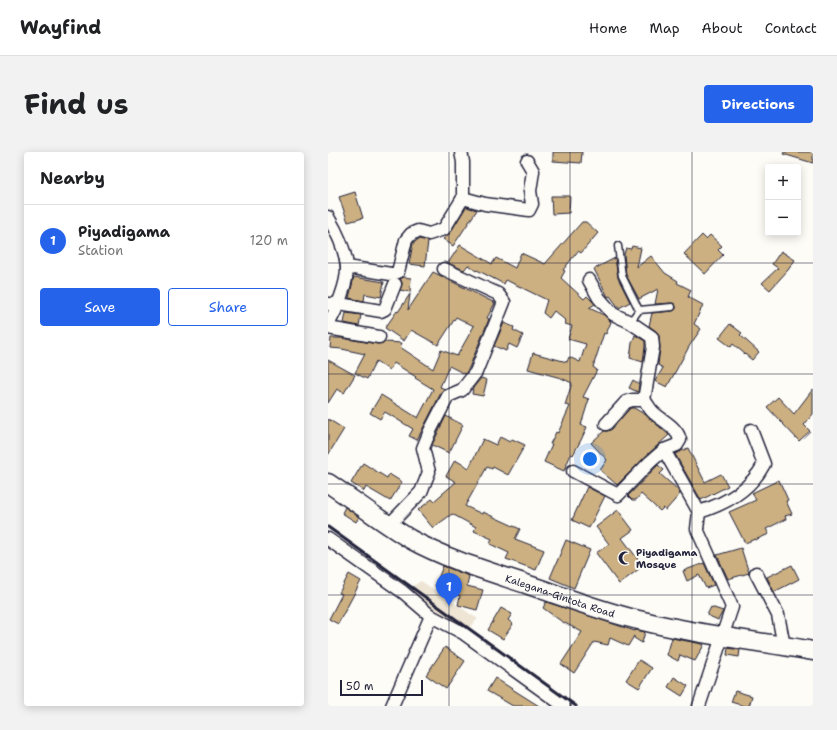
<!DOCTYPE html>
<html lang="en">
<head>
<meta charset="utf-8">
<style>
	:root { --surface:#fff; --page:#f2f2f2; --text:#202124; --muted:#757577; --line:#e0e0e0; --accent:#2563eb }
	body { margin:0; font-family:"Shantell Sans",sans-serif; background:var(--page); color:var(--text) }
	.controls { position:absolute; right:12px; top:12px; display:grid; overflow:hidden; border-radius:4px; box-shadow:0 2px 10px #0003 }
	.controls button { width:36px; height:36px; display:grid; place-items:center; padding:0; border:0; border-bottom:1px solid var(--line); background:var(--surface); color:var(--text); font:20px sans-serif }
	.scale { position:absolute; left:12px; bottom:10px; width:83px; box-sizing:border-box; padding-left:4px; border:2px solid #22223b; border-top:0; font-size:11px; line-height:14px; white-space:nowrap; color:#22223b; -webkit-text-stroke:3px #fdfcf7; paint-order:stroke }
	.you { position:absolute; left:262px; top:307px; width:14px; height:14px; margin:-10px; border:3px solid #fff; border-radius:50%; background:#1a73e8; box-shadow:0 0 0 6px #1a73e833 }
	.badge { display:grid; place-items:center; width:26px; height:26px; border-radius:50%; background:var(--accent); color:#fff; font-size:13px; font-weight:700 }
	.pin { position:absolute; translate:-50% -33px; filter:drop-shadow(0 1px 2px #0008) }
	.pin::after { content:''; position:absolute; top:21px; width:14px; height:12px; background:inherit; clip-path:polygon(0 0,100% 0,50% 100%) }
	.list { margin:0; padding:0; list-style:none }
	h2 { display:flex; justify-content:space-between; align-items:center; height:52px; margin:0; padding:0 16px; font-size:17px }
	h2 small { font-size:13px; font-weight:400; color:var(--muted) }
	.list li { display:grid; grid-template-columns:26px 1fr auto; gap:12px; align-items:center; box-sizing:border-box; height:72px; padding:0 16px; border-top:1px solid var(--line) }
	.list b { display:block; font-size:15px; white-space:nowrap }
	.list p { margin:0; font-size:13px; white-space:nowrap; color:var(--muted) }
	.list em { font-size:13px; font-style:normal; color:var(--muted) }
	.actions { display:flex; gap:8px; padding:12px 16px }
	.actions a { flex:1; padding:9px 0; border:1px solid var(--accent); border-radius:4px; text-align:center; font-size:14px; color:var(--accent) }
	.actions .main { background:var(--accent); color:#fff }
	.map { position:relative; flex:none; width:485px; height:554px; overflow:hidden; border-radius:4px }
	header { display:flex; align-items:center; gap:24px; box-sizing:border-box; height:56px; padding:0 20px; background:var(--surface); border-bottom:1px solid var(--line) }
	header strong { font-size:19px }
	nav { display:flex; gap:22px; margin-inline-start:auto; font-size:14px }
	.intro { display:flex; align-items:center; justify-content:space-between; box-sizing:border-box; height:96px; padding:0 24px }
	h1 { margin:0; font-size:28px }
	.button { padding:10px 18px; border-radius:4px; background:var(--accent); color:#fff; font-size:14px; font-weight:700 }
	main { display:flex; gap:24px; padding:0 24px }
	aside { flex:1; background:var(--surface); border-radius:4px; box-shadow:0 2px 10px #0003 }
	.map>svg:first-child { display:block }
	.built { fill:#eee5d4 }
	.building { fill:#ccb081; stroke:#22223b }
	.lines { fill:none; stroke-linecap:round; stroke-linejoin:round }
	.service-casing { stroke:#22223b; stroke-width:9 }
	.minor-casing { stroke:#22223b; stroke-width:15 }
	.secondary-casing { stroke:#22223b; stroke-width:21 }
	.service { stroke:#fdfcf7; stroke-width:6 }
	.minor { stroke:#fdfcf7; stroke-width:12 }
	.secondary { stroke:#fdfcf7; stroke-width:18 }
	.rail { stroke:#22223b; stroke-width:3 }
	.grid { fill:none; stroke:#22223b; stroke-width:1; stroke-opacity:0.55 }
	.labels { text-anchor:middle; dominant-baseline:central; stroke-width:4; stroke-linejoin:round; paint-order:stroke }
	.poi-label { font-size:10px; font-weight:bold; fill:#22223b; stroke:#fdfcf7; text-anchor:start }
	.street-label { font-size:10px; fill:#22223b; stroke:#fdfcf7 }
</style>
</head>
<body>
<header>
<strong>Wayfind</strong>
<nav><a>Home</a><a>Map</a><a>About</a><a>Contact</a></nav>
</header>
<div class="intro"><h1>Find us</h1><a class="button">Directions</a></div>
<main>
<aside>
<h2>Nearby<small></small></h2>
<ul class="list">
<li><span class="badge">1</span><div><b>Piyadigama</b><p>Station</p></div><em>120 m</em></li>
</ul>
<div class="actions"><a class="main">Save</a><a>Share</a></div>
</aside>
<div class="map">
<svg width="485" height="554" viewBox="0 0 485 554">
	<rect width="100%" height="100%" fill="#fdfcf7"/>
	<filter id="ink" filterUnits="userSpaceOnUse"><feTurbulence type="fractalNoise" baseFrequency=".025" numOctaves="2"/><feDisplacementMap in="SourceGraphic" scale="8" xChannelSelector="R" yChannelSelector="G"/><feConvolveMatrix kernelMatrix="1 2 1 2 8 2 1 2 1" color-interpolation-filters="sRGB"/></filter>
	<g filter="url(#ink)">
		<path class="built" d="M93 429 150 467 135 481 75 440Z"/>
		<g class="building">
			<path d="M225 0H254L253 11 225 9Z"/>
			<path d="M456 0H485V11L455 2Z"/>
			<path d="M27 40 35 66 20 70 11 45Z"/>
			<path d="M223 44H242L241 61 224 62Z"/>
			<path d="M138 55 149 58 125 94 115 87 122 81Z"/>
			<path d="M254 70H258L270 81 253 101 250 99 235 118 237 119 233 126 256 147 259 144 267 152 261 156 276 163 283 170 278 182 276 181 265 215 269 218 255 245 261 247 253 273 259 275 253 288 245 303 243 302 236 319 216 310 224 292H222L228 280 230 281 242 254 237 253 244 231 233 226 200 217 205 201 239 210 241 205 252 210 258 192 240 187 244 174 237 172 238 169 226 159 221 166 215 161 219 148 178 128 176 132 149 118 148 119 140 113 136 118 120 111 132 93 164 112 168 106 187 116 193 101 217 112Z"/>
			<path d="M374 83 378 87 382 83 394 94 390 98 395 103 377 122 356 102Z"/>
			<path d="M91 87 100 89 97 114 81 112 85 91Z"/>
			<path d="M304 94 313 96 309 115 323 104 337 121 350 129 349 131 363 138 360 145 375 153 366 172 373 177 362 193 339 235 327 229 335 216 330 213 332 196 331 184 328 179 321 174 324 161 345 159 348 157V154L344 151 327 152 330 137 311 147 298 123 296 102 298 96 303 97Z"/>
			<path d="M453 99 467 108 460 118 442 138 434 131 450 116 444 112Z"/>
			<path d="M287 106 290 126 302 150 291 156 282 144 280 145 266 117Z"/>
			<path d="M105 120 167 151 159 166 161 167 141 216 137 222 121 214 112 235 117 237 113 241 89 288 81 284 85 277 57 260 52 267 42 261 53 243 90 266 105 237 87 226 88 225 66 211 61 218 48 209 39 227 27 221 37 202 14 197 2 196 3 186H13L50 192 57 190 74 191 72 195 105 217 113 198 129 204 146 174 128 165 110 193 83 178 76 189 57 176 69 159 70 160 82 142 80 158Z"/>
			<path d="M26 125 56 130 53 145 37 142 36 149 21 146Z"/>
			<path d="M76 125 83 126 82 140 72 138 74 131 72 127Z"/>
			<path d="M18 161 33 163 31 174 16 171Z"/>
			<path d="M176 171 186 175 185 178 195 183 189 196 181 192 178 199 166 194Z"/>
			<path d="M402 172 414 181 412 183 431 200 424 208 405 192 403 195 391 186Z"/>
			<path d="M307 183 317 189V195L315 210 302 206 304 191Z"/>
			<path d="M0 208 27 223 16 241 9 237 0 251Z"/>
			<path d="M153 226 159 228 155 244 144 242 145 236Z"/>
			<path d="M305 228 311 232 310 240 301 236Z"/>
			<path d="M485 237V262L476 273 482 279 471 289 439 255 450 245 466 262Z"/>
			<path d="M302 256H306L318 263 341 283 317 305 289 333 272 318 279 308 263 291 276 279H280L284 277Z"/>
			<path d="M118 264 135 273 121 301 104 293Z"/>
			<path d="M0 267 16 277 0 303Z"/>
			<path d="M172 285 182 290 184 287 197 293 180 323 165 315 164 317 159 315 137 354 154 362 155 360 192 377 187 387 216 398 208 418 178 407 181 401 162 392 164 387 146 379 148 375 124 362 105 376 90 358 104 347 106 349 128 330 118 324 127 308 141 316 155 287 168 293Z"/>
			<path d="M360 296 377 330 393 322 400 334 373 348 347 302Z"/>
			<path d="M35 311 59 326 61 322 74 330 62 349 38 335 36 339 23 331Z"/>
			<path d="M330 313 336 318 332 322 349 337 352 342 338 358 335 356 332 359 313 342 308 348H304L300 344Z"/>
			<path d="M451 328 460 348 458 349 464 362 457 364 458 367 438 377 441 382 427 388V387L417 391 401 360 428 348 424 341Z"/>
			<path d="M259 335 277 344 261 376 244 368Z"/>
			<path d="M17 355 31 365 28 370 14 361Z"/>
			<path d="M290 358 305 378 294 386 315 414 291 432 268 401 281 392 268 375Z"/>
			<path d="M238 388 262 398 246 436 222 426Z"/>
			<path d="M413 396 421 421 400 427 389 403Z"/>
			<path d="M376 411 386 433 378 436 371 423 359 429 355 419Z"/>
			<path d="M464 413 471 427 446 440 439 425Z"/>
			<path d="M115 414 141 424 139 434 155 438 149 458 130 453 132 444 107 434Z"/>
			<path d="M21 422 33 429 10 472 1 467 14 442 11 441Z"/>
			<path d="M218 450 307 479 308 478 317 480 314 491 306 486V484L300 494 282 486 280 493 266 490 246 521 233 512 254 480 233 469 215 456Z"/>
			<path d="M383 455 395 459 390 468 379 463Z"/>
			<path d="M173 456 184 462 180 468 185 472 175 487 160 478Z"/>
			<path d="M344 486 374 492 376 493 367 509 352 503 350 509 339 503Z"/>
			<path d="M117 495 137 509 118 537 98 523Z"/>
			<path d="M400 496 412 498 411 505 399 503Z"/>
			<path d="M311 508 324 516 311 536 298 528Z"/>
			<path d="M346 525 360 534 354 544 340 535Z"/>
			<path d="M167 526 192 542 211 554H185L159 539Z"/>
			<path d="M407 539 424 544 421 554H416L403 550Z"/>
		</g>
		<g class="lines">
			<g class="service-casing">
				<g id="service">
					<path d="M290 94 294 124 311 158"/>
					<path d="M302 170 311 158 344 155"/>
				</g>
			</g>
			<g class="minor-casing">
				<g id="minor">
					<path d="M135 46 157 52 201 58 204 52 202 39 205 19 199 9"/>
					<path d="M0 65C9 80 17 97 19 114 20 131 8 159 0 173"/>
					<path d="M19 115 63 122 70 120 78 88 83 82 90 79 101 82 116 77 135 46V10L133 0"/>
					<path d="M261 128 271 146 285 162 302 170 324 185 325 195 316 248H304L298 250 278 272"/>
					<path d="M0 152H11L53 159 57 157 67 132"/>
					<path d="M0 176 51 185"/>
					<path d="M316 248C319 251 321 256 324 259 332 268 349 274 352 288L349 293 336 298 371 360 369 377 404 455 371 554"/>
					<path d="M245 319 290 343 322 310 336 298"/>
					<path d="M371 360C397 352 423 337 436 312L423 278"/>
					<path d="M61 373 93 340 101 320 95 296 102 279 120 244 134 238 148 220 176 150 170 142 116 117"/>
					<path d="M0 387 75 440 103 464 135 481 236 554"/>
					<path d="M428 421 450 463 456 494"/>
					<path d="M64 554 103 464"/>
				</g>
			</g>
			<g class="secondary-casing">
				<g id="secondary">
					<path id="s1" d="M0 331C27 349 54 370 82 387 118 407 159 419 198 432 237 445 275 460 315 469 371 483 429 489 485 499"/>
				</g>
			</g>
			<use href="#service" class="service"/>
			<use href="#minor" class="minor"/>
			<use href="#secondary" class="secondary"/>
			<path class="rail" d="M0 375 248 554"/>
		</g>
	</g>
	<path class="grid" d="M121 0V554M242 0V554M364 0V554M0 111H485M0 222H485M0 332H485M0 443H485"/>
	<defs>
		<g id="mosque-bare" transform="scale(1.08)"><path d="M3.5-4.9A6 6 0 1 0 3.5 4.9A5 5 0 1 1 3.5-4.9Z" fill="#22223b" stroke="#fdfcf7" stroke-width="2.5" paint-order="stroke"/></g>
	</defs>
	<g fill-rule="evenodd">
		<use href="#mosque-bare" x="297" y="406"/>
	</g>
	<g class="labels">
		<g class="poi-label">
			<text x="308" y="400">Piyadigama<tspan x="308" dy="12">Mosque</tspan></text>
		</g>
		<g class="street-label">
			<text stroke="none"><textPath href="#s1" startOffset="260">Kalegana-Gintota Road</textPath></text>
		</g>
	</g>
</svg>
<div class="controls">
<button>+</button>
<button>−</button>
</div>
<div class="scale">50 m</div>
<div class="you"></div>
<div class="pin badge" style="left:121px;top:454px">1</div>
</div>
</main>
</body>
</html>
